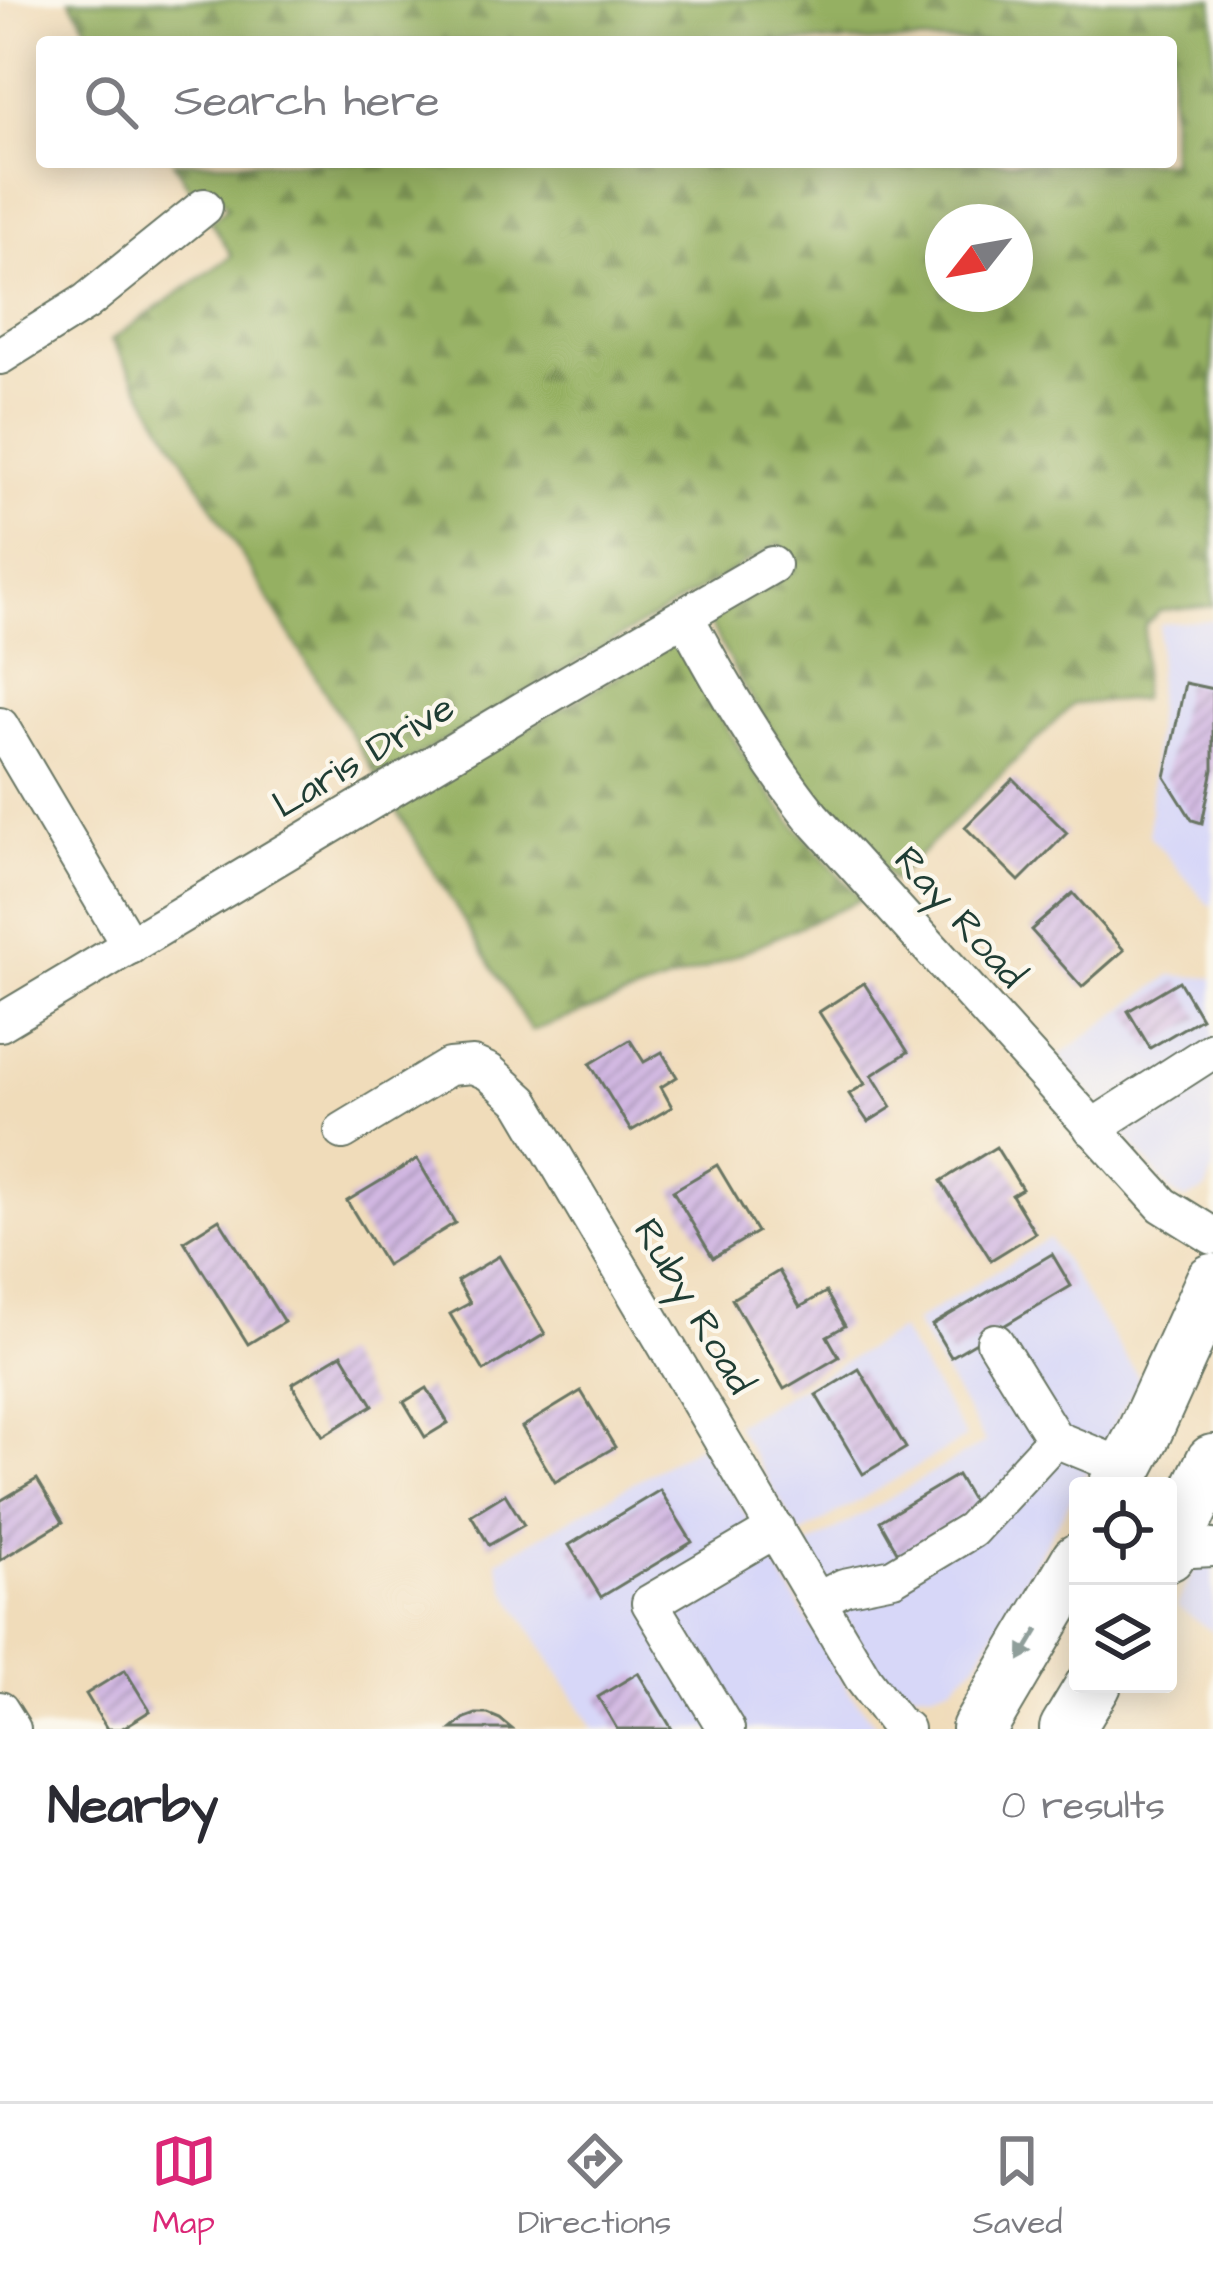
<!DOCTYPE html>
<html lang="en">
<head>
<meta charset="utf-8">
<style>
	:root { --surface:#fff; --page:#f2f2f3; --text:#2b2b33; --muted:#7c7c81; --line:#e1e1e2; --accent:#db2777 }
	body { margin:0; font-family:"Architects Daughter",sans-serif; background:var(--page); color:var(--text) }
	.controls { position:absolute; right:36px; bottom:36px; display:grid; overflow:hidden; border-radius:12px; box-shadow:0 6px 30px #0003 }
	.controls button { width:108px; height:108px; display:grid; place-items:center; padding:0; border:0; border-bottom:3px solid var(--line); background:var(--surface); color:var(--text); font:60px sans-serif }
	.compass { position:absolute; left:925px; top:204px; width:108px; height:108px; border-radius:50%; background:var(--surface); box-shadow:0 6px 30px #0003; rotate:239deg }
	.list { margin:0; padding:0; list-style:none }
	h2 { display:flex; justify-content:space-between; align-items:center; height:156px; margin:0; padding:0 48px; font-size:51px }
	h2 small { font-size:39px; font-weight:400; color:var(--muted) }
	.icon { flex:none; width:66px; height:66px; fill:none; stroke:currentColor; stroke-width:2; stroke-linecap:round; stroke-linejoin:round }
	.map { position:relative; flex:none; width:1213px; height:1729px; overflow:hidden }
	.search { position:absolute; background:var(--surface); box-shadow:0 6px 30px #0003; left:36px; right:36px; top:36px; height:132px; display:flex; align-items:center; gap:30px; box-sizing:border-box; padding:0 42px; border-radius:12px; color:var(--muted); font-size:45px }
	.sheet { height:372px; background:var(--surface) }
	nav { display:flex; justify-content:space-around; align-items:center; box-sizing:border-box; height:168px; border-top:3px solid var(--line); background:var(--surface); font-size:33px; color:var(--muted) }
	nav a { display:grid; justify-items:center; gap:6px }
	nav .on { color:var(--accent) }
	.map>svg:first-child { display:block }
	.built { fill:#d7d7f8 }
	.forest { fill:url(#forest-firs); stroke:#5a764b; stroke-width:3; fill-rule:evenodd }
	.building { fill:url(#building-hatch) }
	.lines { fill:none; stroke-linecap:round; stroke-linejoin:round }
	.minor-casing { stroke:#687563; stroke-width:40 }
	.highway-casing { stroke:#687563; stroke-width:58 }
	.minor { stroke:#fff; stroke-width:36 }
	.highway { stroke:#fff; stroke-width:54 }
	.oneway { fill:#8f9e9a }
	.labels { text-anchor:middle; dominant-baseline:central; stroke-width:9; stroke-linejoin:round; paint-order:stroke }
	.street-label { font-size:39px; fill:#1f3d34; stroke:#fbf7ec }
</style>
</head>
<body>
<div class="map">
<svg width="1213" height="1729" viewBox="0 0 1213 1729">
	<defs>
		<pattern id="forest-firs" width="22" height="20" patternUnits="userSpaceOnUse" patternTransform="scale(3)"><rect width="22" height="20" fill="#95b062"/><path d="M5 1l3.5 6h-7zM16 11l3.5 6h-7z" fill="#799052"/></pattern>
		<pattern id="building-hatch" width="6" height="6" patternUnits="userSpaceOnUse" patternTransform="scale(3)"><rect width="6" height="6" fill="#d1b7e2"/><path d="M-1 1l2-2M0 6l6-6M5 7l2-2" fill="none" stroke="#a996b8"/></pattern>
	</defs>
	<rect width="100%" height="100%" fill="#fbf7ec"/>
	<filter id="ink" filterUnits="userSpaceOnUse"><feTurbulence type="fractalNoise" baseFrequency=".00833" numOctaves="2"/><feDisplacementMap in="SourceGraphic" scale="24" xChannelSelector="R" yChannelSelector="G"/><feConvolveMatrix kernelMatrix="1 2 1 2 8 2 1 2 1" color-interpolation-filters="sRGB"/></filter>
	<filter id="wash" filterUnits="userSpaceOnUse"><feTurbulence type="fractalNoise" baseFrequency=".004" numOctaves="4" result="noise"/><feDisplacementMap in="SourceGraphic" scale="48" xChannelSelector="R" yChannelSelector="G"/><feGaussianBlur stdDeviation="2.7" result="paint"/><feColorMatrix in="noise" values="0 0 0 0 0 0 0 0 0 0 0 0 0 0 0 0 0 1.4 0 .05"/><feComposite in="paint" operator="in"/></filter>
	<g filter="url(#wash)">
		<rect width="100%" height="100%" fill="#f0dcba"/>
		<g class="built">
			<path d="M1213 620V906L1207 903 1149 835 1160 624Z"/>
			<path d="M1171 975 1213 978V1170L1206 1190 1185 1200 1174 1194 1059 1056Z"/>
			<path d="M1049 1238 1140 1380 977 1662 952 1685 931 1692 912 1690 888 1679 873 1664 803 1549 985 1442 914 1322Z"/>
			<path d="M900 1330 966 1438 800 1535 735 1424Z"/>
			<path d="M704 1442 848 1690 879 1729H594L506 1590 497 1561Z"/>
			<path d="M1213 1523V1632L1177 1607Z"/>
		</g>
		<g class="forest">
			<path d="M70 0H1213V606L1160 611 1145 625 1141 699 1073 704 893 881 796 767 743 686 709 622 795 570 780 543 378 779 111 340 232 256 211 221 228 207 208 184 194 195 173 162H1171V42H97ZM943 222H1015V294H943Z"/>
			<path d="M678 641C704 690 732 739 764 785 792 826 828 862 861 899L707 968 531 1031 394 806Z"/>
		</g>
		<g id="blocks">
			<g class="building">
				<path d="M1185 683 1213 689V769L1202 823 1192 820 1165 777Z"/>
				<path d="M1013 779 1067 833 1019 881 965 827Z"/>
				<path d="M1073 893 1124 950 1082 987 1031 930Z"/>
				<path d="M1179 981 1201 1018 1150 1048 1128 1011Z"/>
				<path d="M864 983 908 1052 872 1075 892 1107 868 1122 849 1094 865 1084 819 1012Z"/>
				<path d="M630 1040 644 1062 662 1052 677 1077 661 1087 672 1107 631 1131 590 1064Z"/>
				<path d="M996 1147 1022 1189 1012 1195 1035 1233 991 1260 941 1181Z"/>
				<path d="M417 1159 455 1223 386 1265 347 1201Z"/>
				<path d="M717 1165 757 1232 713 1258 673 1191Z"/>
				<path d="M219 1219 284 1322 248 1344 184 1241Z"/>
				<path d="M1052 1254 1071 1286 951 1357 932 1325Z"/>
				<path d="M499 1256 545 1334 484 1371 450 1314 470 1303 457 1281Z"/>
				<path d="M779 1271 800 1307 826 1292 845 1326 827 1336 839 1357 784 1389 732 1299Z"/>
				<path d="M342 1354 373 1405 323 1436 292 1384Z"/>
				<path d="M859 1369 906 1448 863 1474 816 1395Z"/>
				<path d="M427 1388 448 1423 425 1437 404 1402Z"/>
				<path d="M581 1391 615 1447 555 1482 522 1427Z"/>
				<path d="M957 1475 976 1507 898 1553 880 1521Z"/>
				<path d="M37 1479 63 1522 0 1560V1501Z"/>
				<path d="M660 1490 692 1542 601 1597 569 1545Z"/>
				<path d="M505 1494 524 1525 489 1545 471 1515Z"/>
				<path d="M125 1670 150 1711 121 1729H107L86 1694Z"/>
				<path d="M638 1673 672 1729H617L598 1697Z"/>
				<path d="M476 1714H488L500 1719 512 1729H452L465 1718Z"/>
			</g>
		</g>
	</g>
	<g filter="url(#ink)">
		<use href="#blocks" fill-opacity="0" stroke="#687563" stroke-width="3"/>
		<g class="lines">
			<g class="minor-casing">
				<g id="minor">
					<path d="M0 356 86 302 204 207"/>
					<path d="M686 618C723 687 762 754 811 816L1163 1205 1213 1236"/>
					<path d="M0 726 130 946"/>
					<path d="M0 1023 535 703 772 565"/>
					<path d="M1092 1128 1213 1050"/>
					<path d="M343 1131 449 1067 473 1065 489 1072 522 1102 864 1680 898 1725 905 1729"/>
					<path d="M995 1342 1055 1439 1126 1468"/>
					<path d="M1171 1550 1213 1548"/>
					<path d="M817 1601 844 1587 893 1577 971 1530 1055 1439"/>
					<path d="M0 1710 12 1729"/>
					<path d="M726 1729 650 1603 776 1529"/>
				</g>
			</g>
			<g class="highway-casing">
				<g id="highway">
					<path d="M1116 1486 1144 1433 1213 1281"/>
					<path d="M1168 1554 1213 1462"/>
					<path d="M979 1729 1078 1561"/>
					<path d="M1067 1729 1094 1684"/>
				</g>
			</g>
			<use href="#minor" class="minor"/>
			<use href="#highway" class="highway"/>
		</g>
		<defs><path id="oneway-solid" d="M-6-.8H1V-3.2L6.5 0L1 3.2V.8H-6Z" transform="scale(3)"/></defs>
		<use class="oneway" href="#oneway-solid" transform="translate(1029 1645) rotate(121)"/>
	</g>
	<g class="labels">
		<g class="street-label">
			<text transform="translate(364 757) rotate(-31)">Laris Drive</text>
			<text transform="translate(959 918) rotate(48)">Ray Road</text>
			<text transform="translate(693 1307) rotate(59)">Ruby Road</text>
		</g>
	</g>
</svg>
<div class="controls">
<button><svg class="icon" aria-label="locate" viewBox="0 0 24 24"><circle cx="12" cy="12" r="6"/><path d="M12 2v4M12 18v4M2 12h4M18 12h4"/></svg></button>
<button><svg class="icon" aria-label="layers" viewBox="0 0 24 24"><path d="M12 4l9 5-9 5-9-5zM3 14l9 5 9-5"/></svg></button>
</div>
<svg class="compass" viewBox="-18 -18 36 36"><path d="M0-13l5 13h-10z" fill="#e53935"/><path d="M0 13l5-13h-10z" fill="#7c7c81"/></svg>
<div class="search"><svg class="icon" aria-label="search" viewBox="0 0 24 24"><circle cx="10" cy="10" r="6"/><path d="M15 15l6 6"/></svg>Search here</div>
</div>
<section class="sheet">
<h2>Nearby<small>0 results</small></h2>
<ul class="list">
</ul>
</section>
<nav>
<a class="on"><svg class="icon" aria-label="map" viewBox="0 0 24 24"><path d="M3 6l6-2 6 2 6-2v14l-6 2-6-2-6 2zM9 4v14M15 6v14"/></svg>Map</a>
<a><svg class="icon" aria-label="directions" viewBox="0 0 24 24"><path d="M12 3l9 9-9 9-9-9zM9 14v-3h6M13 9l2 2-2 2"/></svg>Directions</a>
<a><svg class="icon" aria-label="saved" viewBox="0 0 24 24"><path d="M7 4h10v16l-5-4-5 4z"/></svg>Saved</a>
</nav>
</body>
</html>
